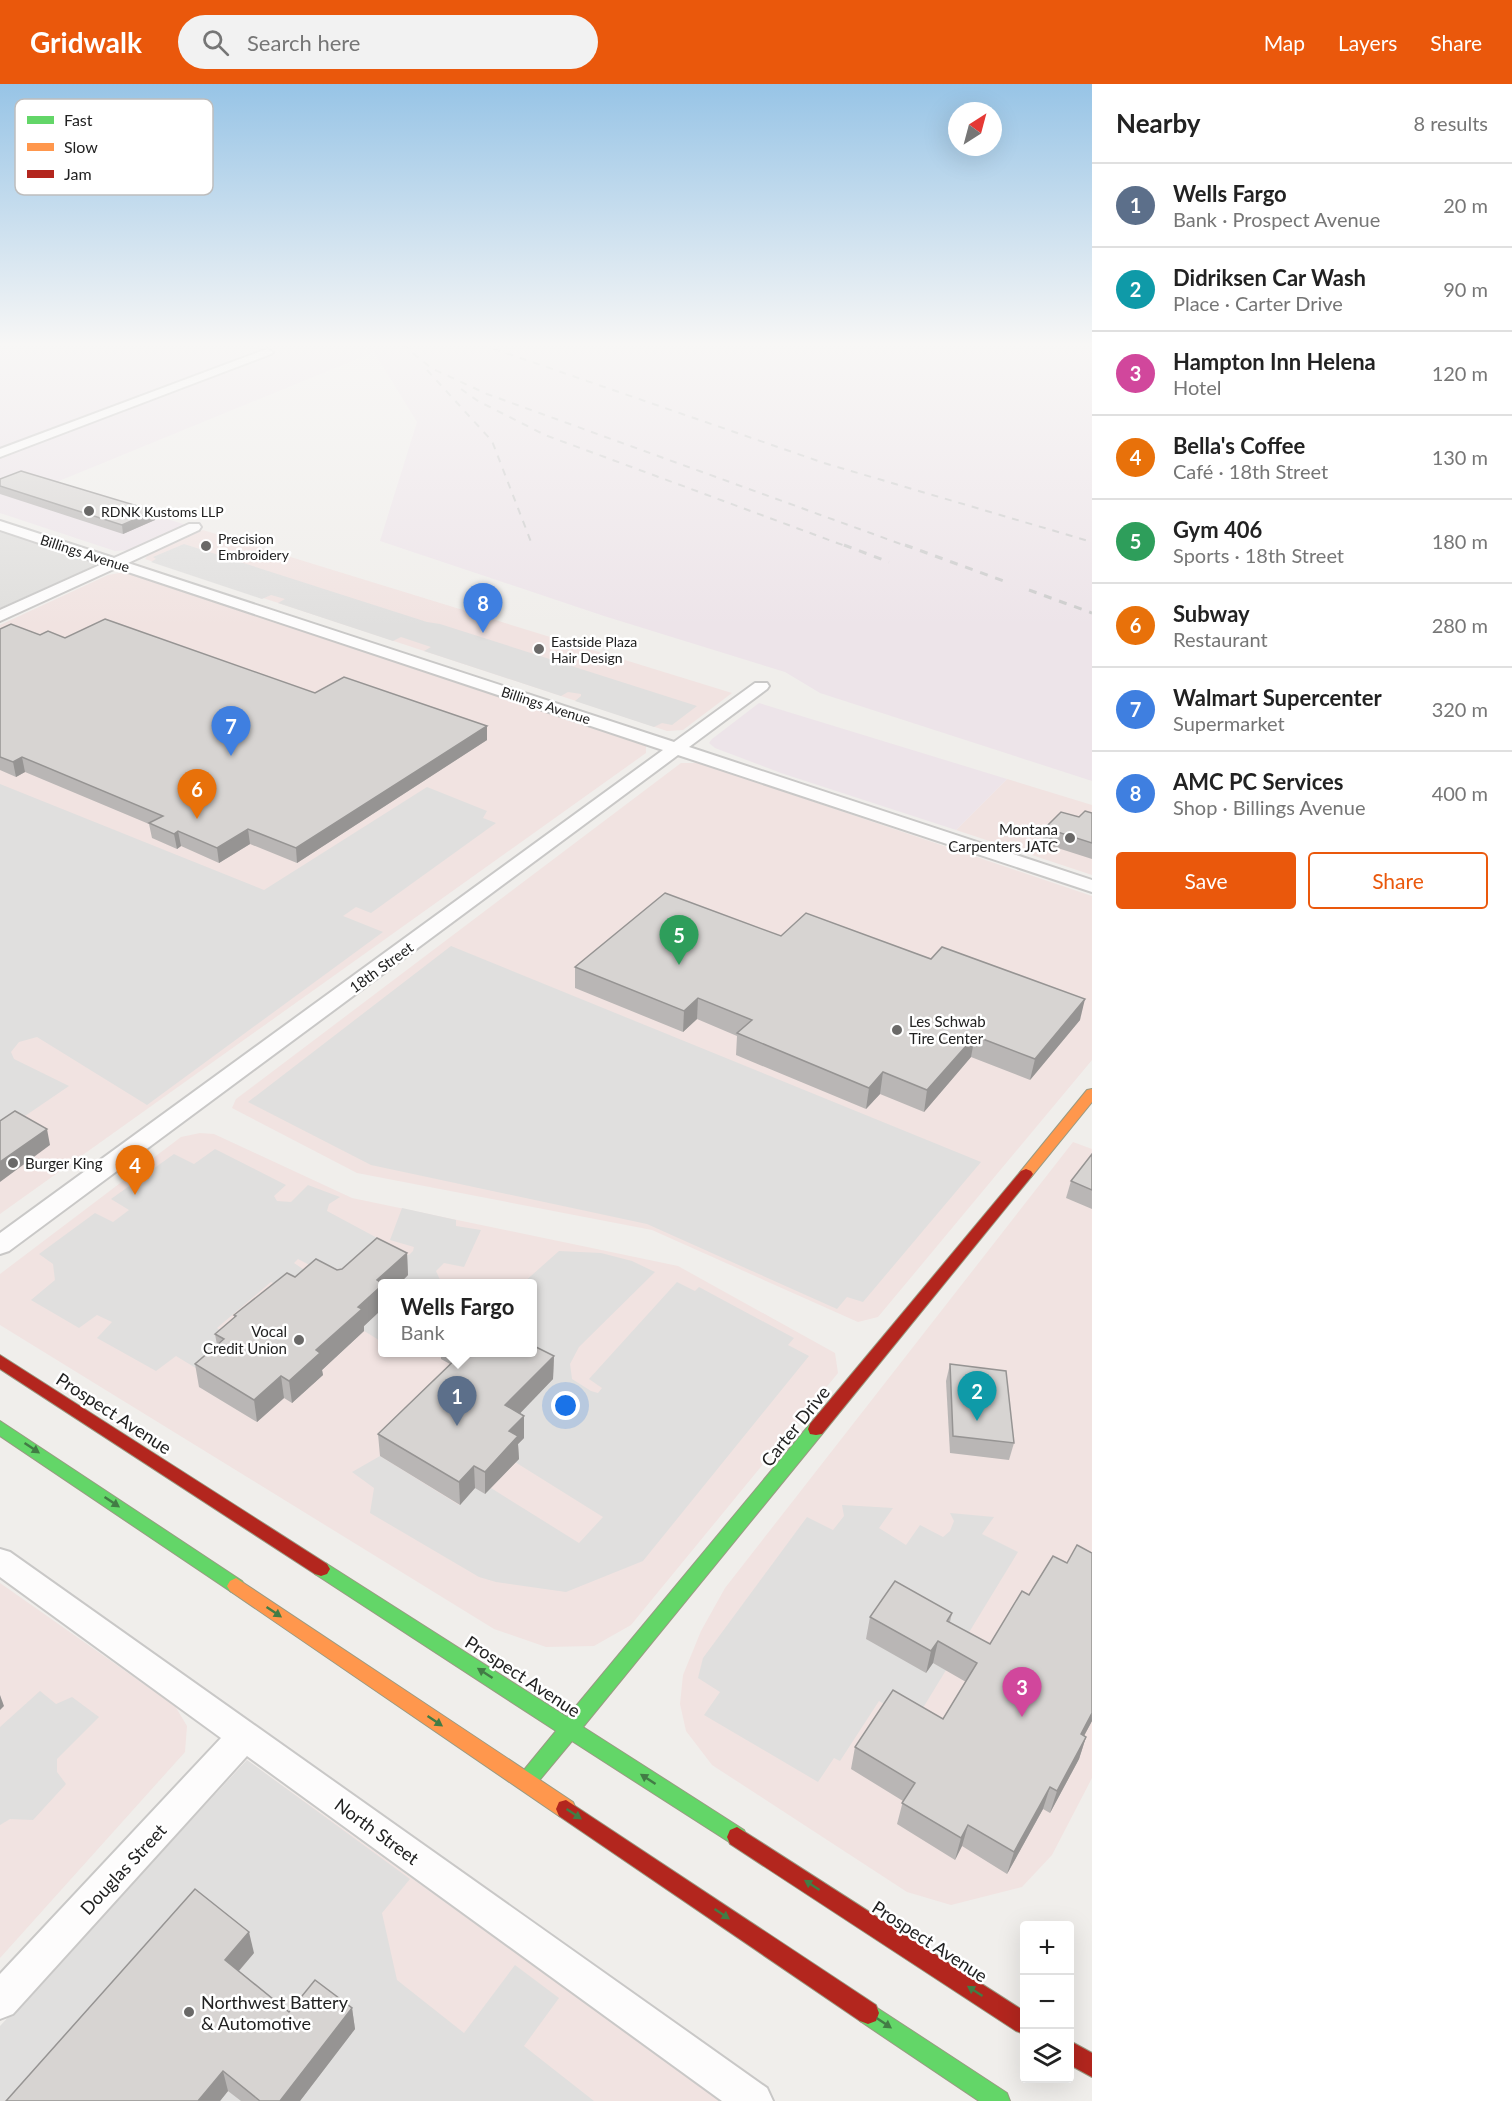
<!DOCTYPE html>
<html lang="en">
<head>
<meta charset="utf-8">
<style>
	:root { --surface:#fff; --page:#f2f2f2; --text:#222; --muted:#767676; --line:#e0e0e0; --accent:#ea580c }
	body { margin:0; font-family:Lato,sans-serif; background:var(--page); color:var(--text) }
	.controls { position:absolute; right:18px; bottom:18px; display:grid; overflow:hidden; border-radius:6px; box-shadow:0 6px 24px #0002 }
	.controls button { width:54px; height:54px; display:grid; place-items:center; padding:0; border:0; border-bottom:2px solid var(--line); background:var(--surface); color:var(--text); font:30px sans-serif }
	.compass { position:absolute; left:948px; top:18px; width:54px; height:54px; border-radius:50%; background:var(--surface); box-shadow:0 6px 24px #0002; rotate:36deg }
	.you { position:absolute; left:566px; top:1322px; width:21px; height:21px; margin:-15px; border:4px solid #fff; border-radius:50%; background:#1a73e8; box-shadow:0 0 0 9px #1a73e833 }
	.badge { display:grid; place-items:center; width:39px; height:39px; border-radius:50%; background:var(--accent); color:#fff; font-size:20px; font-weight:700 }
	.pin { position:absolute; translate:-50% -50px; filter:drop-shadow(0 2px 3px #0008) }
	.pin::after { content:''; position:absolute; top:32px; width:21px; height:18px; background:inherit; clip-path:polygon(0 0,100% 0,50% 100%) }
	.popup { position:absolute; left:378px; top:1195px; width:159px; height:78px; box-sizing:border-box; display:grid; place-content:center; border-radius:6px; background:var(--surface); filter:drop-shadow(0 2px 4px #0005); font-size:20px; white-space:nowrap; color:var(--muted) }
	.popup b { font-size:22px; color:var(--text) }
	.popup::after { content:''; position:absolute; left:50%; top:100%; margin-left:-12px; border:12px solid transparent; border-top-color:var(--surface) }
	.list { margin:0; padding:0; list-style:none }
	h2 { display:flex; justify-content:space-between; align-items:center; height:78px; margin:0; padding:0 24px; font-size:26px }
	h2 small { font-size:20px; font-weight:400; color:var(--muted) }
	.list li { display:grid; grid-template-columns:39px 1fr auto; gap:18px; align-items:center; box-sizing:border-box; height:84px; padding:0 24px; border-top:2px solid var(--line) }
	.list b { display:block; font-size:22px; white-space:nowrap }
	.list p { margin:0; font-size:20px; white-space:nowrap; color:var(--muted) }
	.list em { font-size:20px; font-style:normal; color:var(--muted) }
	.actions { display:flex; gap:12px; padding:18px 24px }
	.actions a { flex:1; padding:14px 0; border:2px solid var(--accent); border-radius:6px; text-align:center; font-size:21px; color:var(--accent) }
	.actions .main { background:var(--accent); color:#fff }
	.icon { flex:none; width:33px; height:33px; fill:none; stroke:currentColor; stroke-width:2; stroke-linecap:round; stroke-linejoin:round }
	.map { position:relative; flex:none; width:1092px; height:2017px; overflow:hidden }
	header { display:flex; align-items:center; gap:36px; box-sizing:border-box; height:84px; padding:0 30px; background:var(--accent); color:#fff }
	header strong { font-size:28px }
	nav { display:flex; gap:33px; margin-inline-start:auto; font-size:21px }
	.search { width:420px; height:54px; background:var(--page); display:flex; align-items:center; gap:15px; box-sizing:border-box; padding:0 21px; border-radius:33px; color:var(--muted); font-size:22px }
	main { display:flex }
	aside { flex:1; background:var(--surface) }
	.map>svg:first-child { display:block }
	.residential { fill:#dfdedc }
	.commercial { fill:#f1e3e1; fill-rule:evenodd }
	.industrial { fill:#ede4e9 }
	.parking { fill:#e0dfde }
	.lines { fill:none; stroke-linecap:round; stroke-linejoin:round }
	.street-casing { stroke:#c9c8c7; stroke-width:4 }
	.fast-casing { stroke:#999a82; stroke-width:2 }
	.slow-casing { stroke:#999a82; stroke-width:2 }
	.jam-casing { stroke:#999a82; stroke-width:2 }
	.street { fill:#fdfcfc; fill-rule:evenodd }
	.fast { fill:#63d668; fill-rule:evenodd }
	.slow { fill:#ff974d; fill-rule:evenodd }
	.jam { fill:#b3261e; fill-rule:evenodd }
	.rail-far1 { stroke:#ccc; stroke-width:2; stroke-dasharray:7 7; stroke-linecap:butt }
	.rail { stroke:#ccc; stroke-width:3; stroke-dasharray:8 8; stroke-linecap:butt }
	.wall { fill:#b9b6b5 }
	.shaded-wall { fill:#969493 }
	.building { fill:#d7d4d2; stroke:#969493; stroke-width:1.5 }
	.oneway { fill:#427c45 }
	.poi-dot { fill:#6a6968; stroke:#fff; stroke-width:2 }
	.labels { text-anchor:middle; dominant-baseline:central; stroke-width:5; stroke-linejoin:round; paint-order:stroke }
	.far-poi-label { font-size:14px; fill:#222; stroke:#fff; text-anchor:start }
	.far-street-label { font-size:14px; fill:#222; stroke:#fff }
	.poi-label { font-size:15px; fill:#222; stroke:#fff; text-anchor:end }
	.street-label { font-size:15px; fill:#222; stroke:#fff }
	.near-street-label { font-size:18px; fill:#222; stroke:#fff }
	.near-poi-label { font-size:18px; fill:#222; stroke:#fff; text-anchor:start }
	.key { fill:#fff; stroke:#bdbdbd; stroke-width:1.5 }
	.key-label { font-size:16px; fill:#222 }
</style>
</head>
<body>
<header>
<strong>Gridwalk</strong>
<div class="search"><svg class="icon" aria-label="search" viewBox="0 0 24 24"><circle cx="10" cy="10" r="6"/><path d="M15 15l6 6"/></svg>Search here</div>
<nav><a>Map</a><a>Layers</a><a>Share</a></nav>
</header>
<main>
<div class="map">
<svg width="1092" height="2017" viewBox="0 0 1092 2017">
	<rect width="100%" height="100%" fill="#f0eeeb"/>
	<path class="residential" d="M0 446 101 479 0 524Z"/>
	<g class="commercial">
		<path d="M203 446 732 609 683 646 667 647 145 475 148 471Z"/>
		<path d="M119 489H131L646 661V669L0 1130V541L108 491Z"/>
		<path d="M681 679H699L1092 812V976L878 1233 858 1238 652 1146 357 1089 232 1024 236 1015Z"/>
		<path d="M1007 695 1092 721V791L956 746Z"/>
		<path d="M200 1049 214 1050 352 1114 678 1182 835 1269 838 1289 631 1541 594 1562 546 1563 494 1545 0 1241V1190L181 1053ZM382 1200H532V1268H382Z"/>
		<path d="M1073 1058 1092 1065V1694L1052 1771 1022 1803 951 1821 907 1808 712 1681 686 1647 680 1620 683 1591 701 1547 725 1504Z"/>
		<path d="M0 1499 175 1622 187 1642 185 1668 0 1874Z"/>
		<path d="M247 1676 722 2017H0V1944Z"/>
	</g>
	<g class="industrial">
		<path d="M0 260H353L369 266 360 260H1092V697L820 609 785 588 604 532 380 457 417 338 374 268 54 399 186 441 130 466 115 467 0 429Z"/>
		<path d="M759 619 1007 695 956 746 781 689 715 664 709 659 712 655Z"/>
	</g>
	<g class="parking">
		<path d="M184 460 427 538 440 540 697 622 672 641 662 639 654 643 575 617 581 612V610L568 608 561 612 424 567 431 563 401 553 393 557 278 519 285 515 271 511 262 515 151 478 156 475 153 473Z"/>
		<path d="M0 700 264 806 427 703 487 727 483 734 496 739 371 829 356 823 343 832 383 848 147 1021 37 953 19 958 11 968 14 975 69 1002 0 1049Z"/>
		<path d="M451 862 981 1078 863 1218 847 1213 837 1225 647 1140 371 1081 248 1018Z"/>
		<path d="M215 1065 286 1101 274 1112 277 1117 291 1118 308 1101 340 1113 329 1120 327 1127 409 1171 413 1167 414 1163 390 1156 402 1124 456 1136V1142L481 1146 464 1183 444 1179 436 1187 441 1198 453 1197 451 1199H399L408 1191 350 1202 298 1175 294 1179 309 1189 289 1206 271 1198 217 1244 232 1254 199 1286 176 1272 156 1287 97 1254 112 1238 97 1231 79 1244 31 1216 55 1196 53 1180 39 1170 95 1129 113 1138 129 1126 111 1115 174 1070 194 1080Z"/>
		<path d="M559 1167 601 1169 632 1177 655 1188 579 1263 570 1280 572 1295 591 1307 598 1309 602 1304 589 1295 677 1198 695 1207 699 1203 794 1254 788 1261 809 1272 643 1477 566 1508 496 1498 479 1493 370 1429 374 1404 352 1388 380 1372 459 1421 475 1404H491L579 1459 603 1433 515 1378 518 1375 482 1330 532 1268V1200L523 1199Z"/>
		<path d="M382 1223V1258L361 1245Z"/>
		<path d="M842 1421 893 1424 879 1444 906 1461 920 1441 943 1453 950 1447 954 1437 950 1429 994 1433 982 1450 1018 1468 915 1637 879 1617 840 1677 834 1674 818 1698 704 1631 720 1608 698 1594 703 1574 807 1433 833 1446 844 1432Z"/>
		<path d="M40 1607 56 1620 72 1613 99 1633 57 1675V1688L66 1700 33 1736 10 1735 0 1741V1643Z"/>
		<path d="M247 1676 410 1795 382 1829 397 1896 464 1949 515 1881 559 1914 524 1962 594 2017H0V1942Z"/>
	</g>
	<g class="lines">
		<g class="street-casing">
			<g id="street">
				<path d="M267 265 273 268 271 270 0 373V365Z"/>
				<path d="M0 437 114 474 189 440H199L201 443 199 446 128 479 674 658 755 599H767L769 602 767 605 689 663 1092 796V808L678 671 9 1167 0 1170V1149L663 666 116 484 0 537V526L102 480 0 446Z"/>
				<path d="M0 1465 10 1468 767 2004 773 2017H722L247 1672 13 1930 0 1935V1890L221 1654 0 1493Z"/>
			</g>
		</g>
		<g class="fast-casing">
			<g id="fast">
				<path d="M0 1337 242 1497 245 1502 242 1507 236 1510 230 1507 0 1352Z"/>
				<path d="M816 1339 822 1340 824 1345 822 1350 583 1643 744 1746 747 1753 744 1760 737 1763 572 1657 533 1704 526 1707 519 1704 516 1698 519 1692 556 1647 315 1490 312 1485 315 1480 321 1478 327 1480 567 1633 810 1340Z"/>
				<path d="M868 1918 1007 2009 1010 2017H979L860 1937 857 1929 860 1921Z"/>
			</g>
		</g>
		<g class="slow-casing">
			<g id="slow">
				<path d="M1092 1005V1018L1031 1093H1021L1019 1090 1021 1087 1087 1006Z"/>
				<path d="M236 1494 573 1718 576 1725 573 1732 566 1734 559 1732 230 1507 227 1502 230 1497Z"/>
			</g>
		</g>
		<g class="jam-casing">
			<g id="jam">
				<path d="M1026 1085 1031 1087 1033 1090 1031 1093 822 1350 816 1351 810 1350 808 1345 810 1340 1021 1087Z"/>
				<path d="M0 1271 327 1480 330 1485 327 1490 321 1492 315 1490 0 1285Z"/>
				<path d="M566 1716 876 1921 879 1929 876 1937 868 1940 860 1937 559 1732 556 1725 559 1718Z"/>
				<path d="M737 1743 1024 1927V1950L1016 1947 730 1760 727 1753 730 1746Z"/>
				<path d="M1070 1957 1092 1969V1993L1070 1981Z"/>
			</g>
		</g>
		<use href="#street" class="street"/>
		<use href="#fast" class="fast"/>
		<use href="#slow" class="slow"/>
		<use href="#jam" class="jam"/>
		<g class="rail-far1">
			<path d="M402 260 431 284 487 310 909 463"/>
			<path d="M480 260 824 379 1092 458"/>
			<path d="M427 286 492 357 533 463"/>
			<path d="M461 305 478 317 545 351 848 463"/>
		</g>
		<g class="rail">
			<path d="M844 461 889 478"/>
			<path d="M905 461 1009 499"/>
			<path d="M1029 506 1092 529"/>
		</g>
	</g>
	<g class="wall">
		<path d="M0 395 155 436 123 450 0 410Z"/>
		<path d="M0 545 65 554 315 609 487 642V656L297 779 250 760 219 779 181 762 177 765 152 754 149 740 25 688 16 693 0 686Z"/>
		<path d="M1092 729V775L1042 759 1045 744Z"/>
		<path d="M781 852 1080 936 1030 996 971 973 924 1028 880 1010 866 1025 736 971 737 952 697 935 683 948 575 904V883Z"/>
		<path d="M1092 1070V1125L1066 1114 1071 1097Z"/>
		<path d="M407 1169 408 1191 399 1200H382V1224L380 1227 364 1242V1247L322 1286 323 1291 292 1319 284 1314 257 1338 199 1303 195 1280 217 1261 215 1250 234 1234V1231L295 1193 337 1186Z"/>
		<path d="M441 1269H532L554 1272 553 1295 520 1329 524 1354 518 1360 519 1375 485 1410 475 1404 460 1421 380 1372 378 1350 450 1280 441 1275Z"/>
		<path d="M950 1280 1014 1359 1009 1376 950 1369 946 1297Z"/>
		<path d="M952 1529 950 1538 1092 1637 1084 1652 1086 1653 1079 1675 1050 1729 1043 1725 1007 1790 962 1762 955 1776 897 1740 903 1717 851 1685 855 1663 943 1635 966 1598 933 1579 926 1589 866 1555 870 1533Z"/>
		<path d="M254 1869 239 1887 289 1928 352 1924 355 1945 300 2017H241L228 2007 220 2017H6Z"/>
	</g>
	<g class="shaded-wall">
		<path d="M154 427 155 436 123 450 122 441Z"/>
		<path d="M487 642V656L297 779 296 764Z"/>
		<path d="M22 673 25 688 16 693 13 678Z"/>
		<path d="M248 745 250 760 219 779 217 764Z"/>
		<path d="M178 747 181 762 177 765 174 750Z"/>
		<path d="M698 914 697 935 683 948 684 927Z"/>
		<path d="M1085 915 1080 936 1030 996 1035 975Z"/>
		<path d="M975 952 971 973 924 1028 927 1006Z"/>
		<path d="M883 988 880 1010 866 1025 869 1004Z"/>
		<path d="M47 1045 50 1061 0 1098V1078Z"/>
		<path d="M407 1169 408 1191 399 1200H382V1224L380 1227 364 1242V1247L322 1286 323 1291 292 1319 289 1297 316 1266 358 1223 377 1196Z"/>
		<path d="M554 1272 553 1295 506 1344 505 1321Z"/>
		<path d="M281 1292 284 1314 257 1338 254 1316Z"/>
		<path d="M524 1332V1354L518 1360 519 1375 485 1410V1388L509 1347Z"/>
		<path d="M474 1382 475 1404 460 1421 459 1398Z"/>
		<path d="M938 1557 933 1579 926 1589 931 1567Z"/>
		<path d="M0 1611 4 1622 0 1626Z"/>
		<path d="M1092 1629V1637L1073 1672 1081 1650Z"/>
		<path d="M1086 1653 1079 1675 1050 1729 1057 1707Z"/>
		<path d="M1050 1703 1043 1725 1007 1790 1014 1768Z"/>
		<path d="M968 1741 962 1762 955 1776 961 1754Z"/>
		<path d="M249 1848 254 1869 230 1897 225 1876Z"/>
		<path d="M352 1924 355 1945 300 2017H280Z"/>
		<path d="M223 1987 228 2007 220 2017H198Z"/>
	</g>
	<g class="building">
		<path d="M21 387 154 427 122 441 0 402V395Z"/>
		<path d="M105 535 315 609 344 593 487 642 296 764 248 745 217 764 178 747 174 750 149 739 163 732 22 673 13 678 0 673V545L11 540 40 551 48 547 65 554Z"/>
		<path d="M1085 727 1092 729V759L1045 744 1061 728 1079 733Z"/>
		<path d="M665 809 781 852 806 829 931 875 942 863 1085 915 1035 975 975 952 927 1006 883 988 869 1004 737 949 752 936 698 914 684 927 575 883Z"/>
		<path d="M15 1027 47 1045 0 1078V1037Z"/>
		<path d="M1092 1070V1106L1071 1097Z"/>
		<path d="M377 1154 407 1169 377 1196 382 1199 379 1204 358 1223 362 1225 316 1266 320 1269 289 1297 281 1292 254 1316 195 1280 224 1255 215 1250 236 1232 234 1231 287 1189 295 1193 316 1175 337 1186 342 1185Z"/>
		<path d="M532 1261 554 1272 505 1321 524 1332 509 1347 518 1352 485 1388 474 1382 459 1398 378 1350 462 1269H532Z"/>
		<path d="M950 1280 1006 1287 1014 1359 953 1352Z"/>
		<path d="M1077 1461 1092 1469V1629L1081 1650 1086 1653 1057 1707 1050 1703 1014 1768 968 1741 961 1754 902 1719 915 1699 855 1663 893 1606 943 1635 977 1579 938 1557 931 1567 870 1533 895 1497 952 1529 947 1537 990 1560 1022 1507 1029 1511 1053 1472 1067 1479Z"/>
		<path d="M195 1805 249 1848 225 1876 289 1928 315 1896 352 1924 280 2017H260L223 1987 198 2017H6Z"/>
	</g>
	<defs><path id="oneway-solid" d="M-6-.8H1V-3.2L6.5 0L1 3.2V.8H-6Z" transform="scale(1.5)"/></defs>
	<g class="oneway">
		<use href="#oneway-solid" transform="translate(32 1364) rotate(34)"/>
		<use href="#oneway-solid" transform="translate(112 1418) rotate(34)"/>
		<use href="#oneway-solid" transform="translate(274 1528) rotate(34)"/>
		<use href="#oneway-solid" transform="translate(485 1589) rotate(-147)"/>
		<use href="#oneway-solid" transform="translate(435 1637) rotate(34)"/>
		<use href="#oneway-solid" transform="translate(648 1695) rotate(-147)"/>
		<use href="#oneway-solid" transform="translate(574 1730) rotate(34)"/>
		<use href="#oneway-solid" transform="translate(812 1801) rotate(-147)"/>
		<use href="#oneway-solid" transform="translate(722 1830) rotate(34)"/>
		<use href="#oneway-solid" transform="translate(975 1907) rotate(-147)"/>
		<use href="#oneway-solid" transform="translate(884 1939) rotate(34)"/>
	</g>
	<linearGradient id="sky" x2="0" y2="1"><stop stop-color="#97c4e6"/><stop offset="0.48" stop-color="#f8f7f6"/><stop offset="1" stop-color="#f8f7f6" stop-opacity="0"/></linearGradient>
	<rect width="1092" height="543" fill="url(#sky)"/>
	<g class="poi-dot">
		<circle cx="89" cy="427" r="6"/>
		<circle cx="206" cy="462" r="6"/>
		<circle cx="539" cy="565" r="6"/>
		<circle cx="1070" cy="754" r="6"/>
		<circle cx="897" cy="946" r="6"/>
		<circle cx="13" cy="1079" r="6"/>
		<circle cx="299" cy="1256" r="6"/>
		<circle cx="189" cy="1928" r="6"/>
	</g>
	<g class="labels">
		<g class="far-poi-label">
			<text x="101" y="427">RDNK Kustoms LLP</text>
			<text x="218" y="454">Precision<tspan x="218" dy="16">Embroidery</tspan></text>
			<text x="551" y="557">Eastside Plaza<tspan x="551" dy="16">Hair Design</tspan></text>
		</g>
		<g class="far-street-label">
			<text transform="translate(85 469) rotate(18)">Billings Avenue</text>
			<text transform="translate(546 621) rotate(18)">Billings Avenue</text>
		</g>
		<g class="poi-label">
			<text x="1058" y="745">Montana<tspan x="1058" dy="17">Carpenters JATC</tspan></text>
			<text x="909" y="937" text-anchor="start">Les Schwab<tspan x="909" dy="17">Tire Center</tspan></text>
			<text x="25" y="1079" text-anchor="start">Burger King</text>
			<text x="287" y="1247">Vocal<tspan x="287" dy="17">Credit Union</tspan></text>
		</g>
		<g class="street-label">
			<text transform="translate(381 883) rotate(-36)">18th Street</text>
		</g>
		<g class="near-street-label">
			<text transform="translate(114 1329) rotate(33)">Prospect Avenue</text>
			<text transform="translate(795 1342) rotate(-51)">Carter Drive</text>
			<text transform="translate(523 1592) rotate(33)">Prospect Avenue</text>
			<text transform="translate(377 1747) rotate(36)">North Street</text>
			<text transform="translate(123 1785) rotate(-47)">Douglas Street</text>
			<text transform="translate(930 1857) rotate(33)">Prospect Avenue</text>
		</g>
		<g class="near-poi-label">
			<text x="201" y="1918">Northwest Battery<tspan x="201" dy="21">&amp; Automotive</tspan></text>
		</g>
	</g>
	<rect x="15" y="15" width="198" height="96" rx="9" class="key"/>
	<rect x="27" y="32" width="27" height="8" fill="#63d668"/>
	<rect x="27" y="59" width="27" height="8" fill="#ff974d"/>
	<rect x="27" y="86" width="27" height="8" fill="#b3261e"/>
	<g class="key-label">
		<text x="64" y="42">Fast</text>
		<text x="64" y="69">Slow</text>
		<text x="64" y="96">Jam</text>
	</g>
</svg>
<div class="controls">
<button>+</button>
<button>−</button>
<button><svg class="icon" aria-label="layers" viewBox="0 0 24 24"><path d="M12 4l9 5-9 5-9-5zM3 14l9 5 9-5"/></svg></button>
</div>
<svg class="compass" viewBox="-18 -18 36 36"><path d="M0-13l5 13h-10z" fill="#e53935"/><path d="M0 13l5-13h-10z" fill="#767676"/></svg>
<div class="you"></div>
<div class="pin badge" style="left:457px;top:1342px;background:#5c6f8a">1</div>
<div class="popup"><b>Wells Fargo</b>Bank</div>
<div class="pin badge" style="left:977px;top:1337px;background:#0f9aa8">2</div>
<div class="pin badge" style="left:1022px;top:1633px;background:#d1479c">3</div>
<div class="pin badge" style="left:135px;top:1111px;background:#e8710a">4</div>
<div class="pin badge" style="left:679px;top:881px;background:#2e9e5b">5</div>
<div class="pin badge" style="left:197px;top:735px;background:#e8710a">6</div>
<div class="pin badge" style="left:231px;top:672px;background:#3f7fe0">7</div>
<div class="pin badge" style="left:483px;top:549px;background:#3f7fe0">8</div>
</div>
<aside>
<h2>Nearby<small>8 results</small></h2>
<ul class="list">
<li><span class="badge" style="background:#5c6f8a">1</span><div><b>Wells Fargo</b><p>Bank · Prospect Avenue</p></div><em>20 m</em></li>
<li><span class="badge" style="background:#0f9aa8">2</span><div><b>Didriksen Car Wash</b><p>Place · Carter Drive</p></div><em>90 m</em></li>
<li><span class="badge" style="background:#d1479c">3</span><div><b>Hampton Inn Helena</b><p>Hotel</p></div><em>120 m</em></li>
<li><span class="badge" style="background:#e8710a">4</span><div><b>Bella's Coffee</b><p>Café · 18th Street</p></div><em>130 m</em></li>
<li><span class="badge" style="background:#2e9e5b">5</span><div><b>Gym 406</b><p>Sports · 18th Street</p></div><em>180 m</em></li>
<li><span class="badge" style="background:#e8710a">6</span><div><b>Subway</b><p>Restaurant</p></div><em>280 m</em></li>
<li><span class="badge" style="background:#3f7fe0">7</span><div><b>Walmart Supercenter</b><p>Supermarket</p></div><em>320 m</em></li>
<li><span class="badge" style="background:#3f7fe0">8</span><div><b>AMC PC Services</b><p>Shop · Billings Avenue</p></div><em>400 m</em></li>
</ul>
<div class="actions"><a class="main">Save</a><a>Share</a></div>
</aside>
</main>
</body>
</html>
